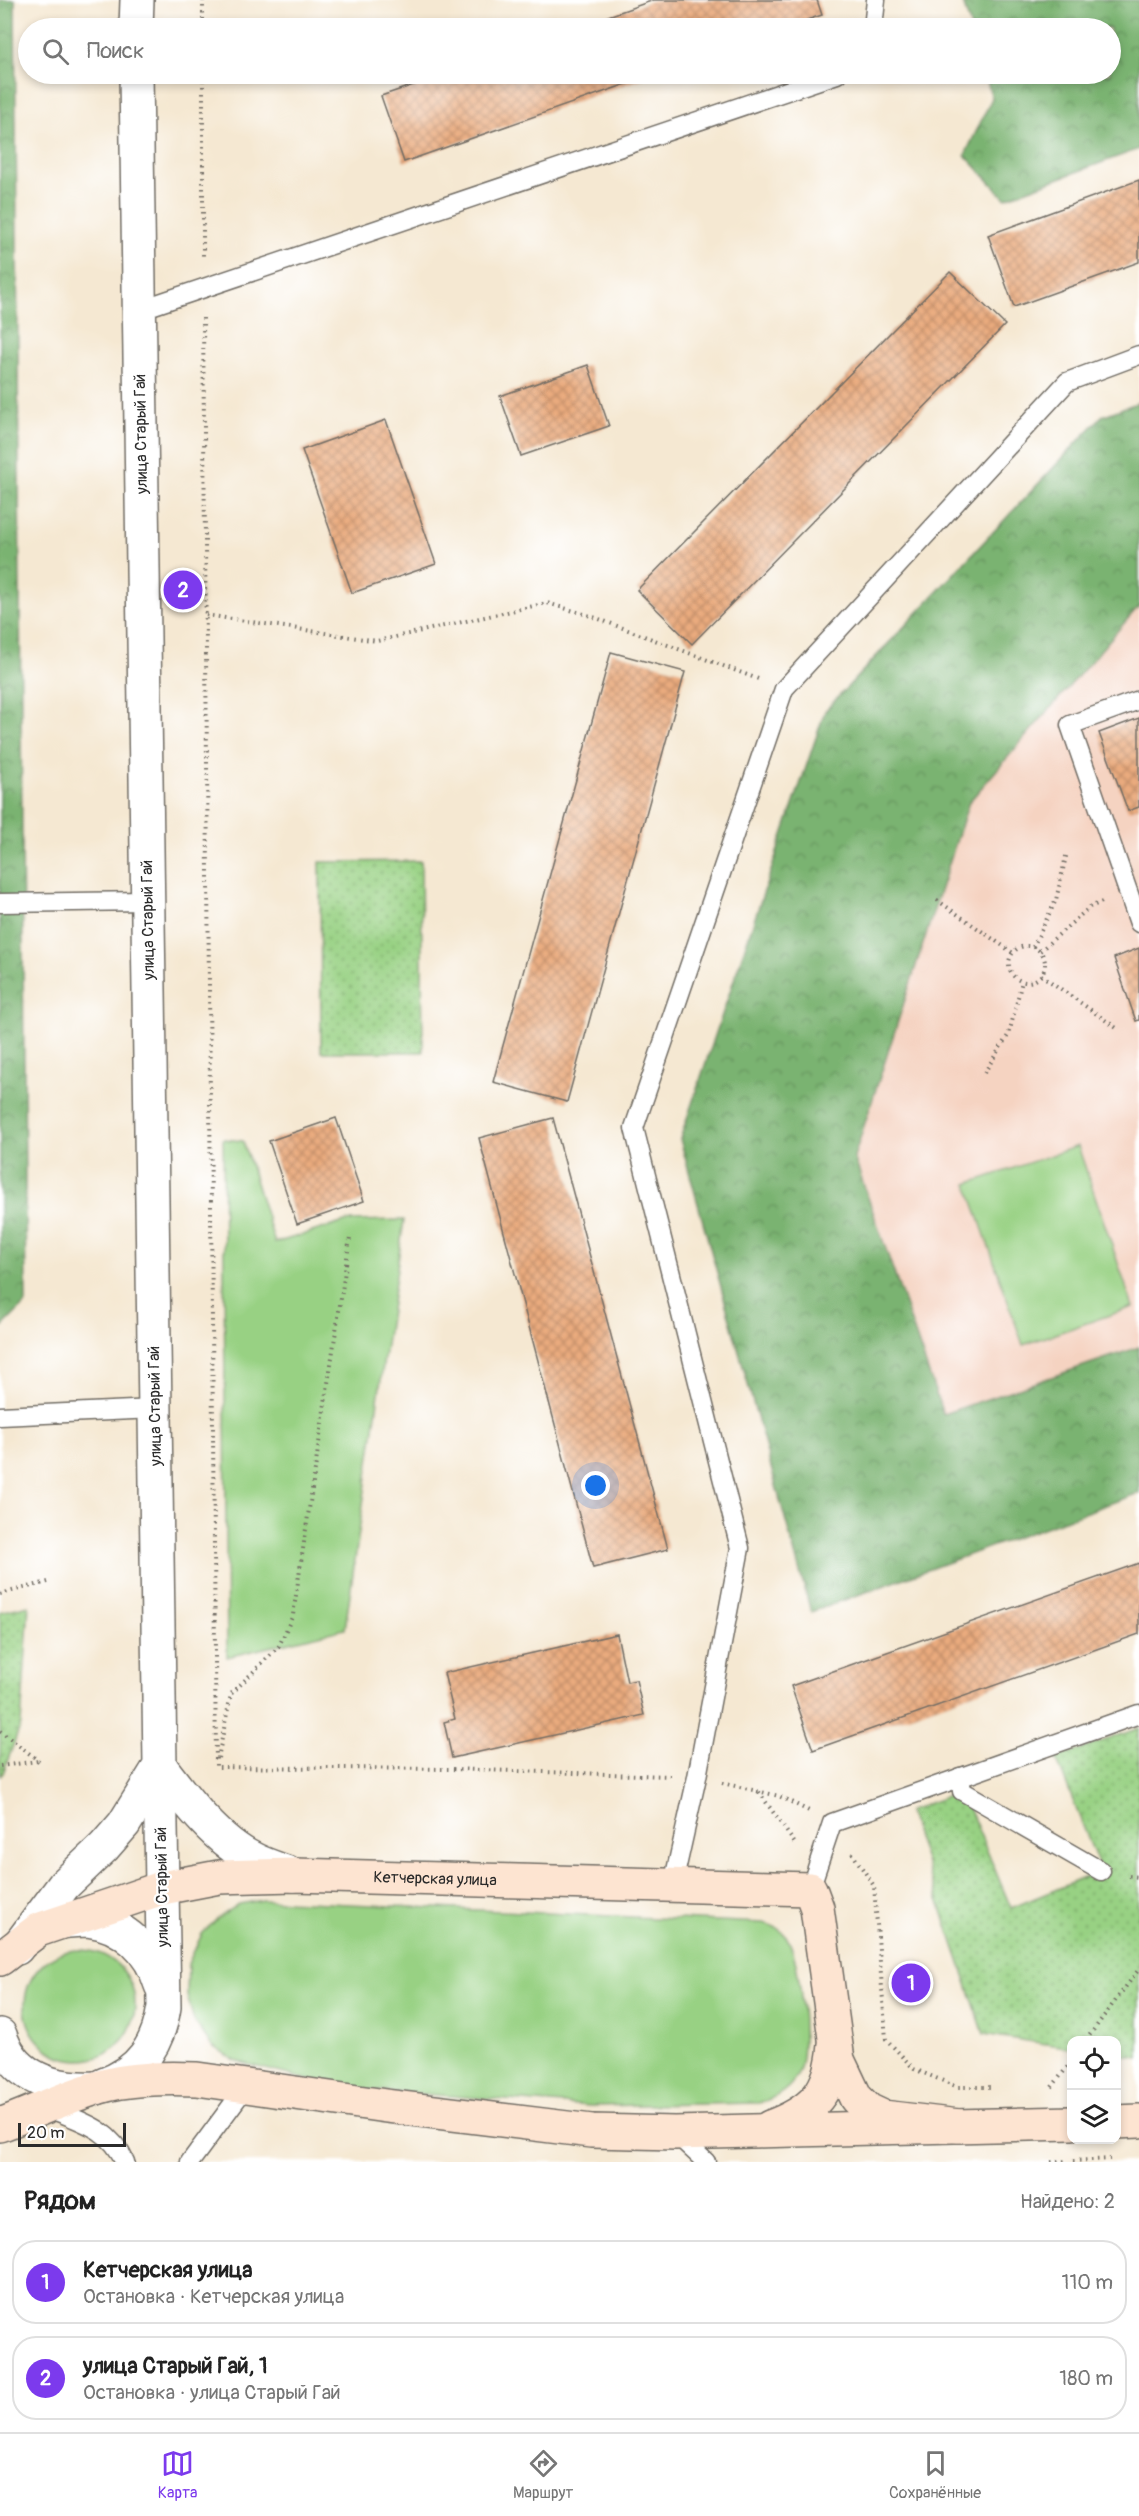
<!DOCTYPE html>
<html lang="ru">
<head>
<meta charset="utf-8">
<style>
	:root { --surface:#fff; --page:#f2f2f2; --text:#222; --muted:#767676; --line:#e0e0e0; --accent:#7c3aed }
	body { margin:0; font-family:Pangolin,sans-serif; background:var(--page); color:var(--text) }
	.controls { position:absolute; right:18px; bottom:18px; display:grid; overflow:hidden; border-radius:12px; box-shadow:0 3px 9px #0003 }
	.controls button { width:54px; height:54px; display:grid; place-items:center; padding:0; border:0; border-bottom:2px solid var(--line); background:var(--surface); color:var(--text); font:30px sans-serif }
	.scale { position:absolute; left:18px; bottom:15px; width:108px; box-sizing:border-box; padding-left:6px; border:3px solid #2b2b2b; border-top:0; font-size:16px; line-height:21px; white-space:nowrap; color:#2b2b2b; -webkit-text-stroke:4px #fff; paint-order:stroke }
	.you { position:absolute; left:596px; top:1486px; width:21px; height:21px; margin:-15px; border:4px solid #fff; border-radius:50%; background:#1a73e8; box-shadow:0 0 0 9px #1a73e833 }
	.badge { display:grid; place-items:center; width:39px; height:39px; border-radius:50%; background:var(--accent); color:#fff; font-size:20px; font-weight:700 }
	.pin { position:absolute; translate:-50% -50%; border:3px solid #fff; box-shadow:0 2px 6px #0006 }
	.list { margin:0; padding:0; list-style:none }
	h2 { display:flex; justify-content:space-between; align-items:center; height:78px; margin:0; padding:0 24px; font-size:26px }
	h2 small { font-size:20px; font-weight:400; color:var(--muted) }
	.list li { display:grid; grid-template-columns:39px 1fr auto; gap:18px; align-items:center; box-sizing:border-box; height:84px; margin:0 12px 12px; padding:0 12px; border:2px solid var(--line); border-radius:24px }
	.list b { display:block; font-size:22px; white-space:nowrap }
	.list p { margin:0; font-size:20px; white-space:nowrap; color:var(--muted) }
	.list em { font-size:20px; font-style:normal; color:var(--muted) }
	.icon { flex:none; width:33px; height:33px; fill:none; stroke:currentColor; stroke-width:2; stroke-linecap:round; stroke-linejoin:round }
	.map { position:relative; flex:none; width:1139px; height:2162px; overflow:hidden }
	.search { position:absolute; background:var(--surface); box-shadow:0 3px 9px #0003; left:18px; right:18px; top:18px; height:66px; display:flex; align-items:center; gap:15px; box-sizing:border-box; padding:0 21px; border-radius:33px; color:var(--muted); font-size:22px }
	.sheet { height:270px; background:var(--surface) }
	nav { display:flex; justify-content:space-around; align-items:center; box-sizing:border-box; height:84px; border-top:2px solid var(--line); background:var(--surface); font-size:16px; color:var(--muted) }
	nav a { display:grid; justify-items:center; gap:3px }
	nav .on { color:var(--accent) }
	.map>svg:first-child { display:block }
	.built { fill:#f5d3c1 }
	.grass { fill:#98d183; stroke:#627e57; stroke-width:1.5 }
	.forest { fill:url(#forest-crowns); stroke:#526f4e; stroke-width:1.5 }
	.park { fill:url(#park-dots); stroke:#627e57; stroke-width:1.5 }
	.building { fill:url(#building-cross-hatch) }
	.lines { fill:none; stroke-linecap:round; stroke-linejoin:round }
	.service-casing { stroke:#726d65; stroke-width:21 }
	.minor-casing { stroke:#726d65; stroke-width:36 }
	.tertiary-casing { stroke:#726d65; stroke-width:36 }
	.secondary-casing { stroke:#726d65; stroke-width:36 }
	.path { stroke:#726d65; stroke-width:4; stroke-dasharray:1.5 4.5; stroke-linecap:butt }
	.service { stroke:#fff; stroke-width:18 }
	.minor { stroke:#fff; stroke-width:33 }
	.tertiary { stroke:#fff; stroke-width:33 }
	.secondary { stroke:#fde4d1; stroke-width:33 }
	.labels { text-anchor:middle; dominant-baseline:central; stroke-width:4.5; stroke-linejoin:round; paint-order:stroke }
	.street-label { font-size:16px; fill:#2b2b2b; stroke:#fff }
</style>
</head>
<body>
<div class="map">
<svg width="1139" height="2162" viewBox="0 0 1139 2162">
	<defs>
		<pattern id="forest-crowns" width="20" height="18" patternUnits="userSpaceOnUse" patternTransform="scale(1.5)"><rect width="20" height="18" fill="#7ab371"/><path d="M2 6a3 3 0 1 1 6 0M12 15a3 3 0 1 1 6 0" fill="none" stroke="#64925d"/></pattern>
		<pattern id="park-dots" width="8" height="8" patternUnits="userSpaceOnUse" patternTransform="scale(1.5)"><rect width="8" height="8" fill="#98d183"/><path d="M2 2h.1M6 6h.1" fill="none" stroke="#7caa6b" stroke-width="1.8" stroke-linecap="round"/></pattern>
		<pattern id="building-cross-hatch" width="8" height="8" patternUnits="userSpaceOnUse" patternTransform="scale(1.5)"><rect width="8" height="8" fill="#eaab7e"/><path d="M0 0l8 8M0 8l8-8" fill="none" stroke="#be8b67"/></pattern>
	</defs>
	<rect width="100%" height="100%" fill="#fff"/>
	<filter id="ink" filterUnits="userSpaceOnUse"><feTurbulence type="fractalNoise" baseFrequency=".0167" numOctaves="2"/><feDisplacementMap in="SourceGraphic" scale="12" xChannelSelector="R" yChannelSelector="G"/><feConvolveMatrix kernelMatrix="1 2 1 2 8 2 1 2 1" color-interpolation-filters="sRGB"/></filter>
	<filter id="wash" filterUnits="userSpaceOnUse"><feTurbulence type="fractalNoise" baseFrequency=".008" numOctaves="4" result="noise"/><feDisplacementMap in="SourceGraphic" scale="24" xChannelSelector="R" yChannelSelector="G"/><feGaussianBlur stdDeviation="1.35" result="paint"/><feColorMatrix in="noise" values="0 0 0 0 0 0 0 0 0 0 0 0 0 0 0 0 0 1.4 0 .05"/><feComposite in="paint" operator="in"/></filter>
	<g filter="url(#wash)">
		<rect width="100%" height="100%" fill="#f5e8d2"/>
		<path class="built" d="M1139 606V1347L943 1415 854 1157 969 802Z"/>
		<g class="grass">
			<path d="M223 1139 243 1141 275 1243 348 1221 404 1220 345 1629 227 1657Z"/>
			<path d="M1078 1146 1133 1307 1023 1345 967 1184Z"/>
			<path d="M263 1900 763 1923C773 1925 780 1928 786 1936 801 1957 809 2051 798 2074 790 2090 776 2098 759 2103L591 2106 339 2088 235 2061 212 2046 194 2021 187 1996 188 1964 202 1934 217 1919 239 1904Z"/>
			<circle cx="80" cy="2005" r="55"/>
		</g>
		<g class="forest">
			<path d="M0 0H15L26 1303 0 1329Z"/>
			<path d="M962 0H1139V149L1005 198 965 155 992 98 985 74H1110V28H971Z"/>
			<path d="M1139 402V606L969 802 854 1157 943 1414 1139 1347V1493L811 1612 680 1139 825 711 1102 416Z"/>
		</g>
		<g class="park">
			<path d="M421 861 423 1052H321L320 862Z"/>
			<path d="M29 1605 21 1724 3 1773 0 1776V1612Z"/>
			<path d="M1139 1728V2058L1117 2055 1116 2040H1072L1071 2048 984 2034 908 1811 962 1791 1011 1908 1101 1871 1056 1758Z"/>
		</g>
		<g id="blocks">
			<g class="building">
				<path d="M654 0H817L822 15 783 28H574Z"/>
				<path d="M446 74H655L404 162 381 96Z"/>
				<path d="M1139 180V262L1014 307 988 235Z"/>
				<path d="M950 272 1005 325 692 644 637 590Z"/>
				<path d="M588 365 609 426 521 456 500 396Z"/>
				<path d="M386 420 436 564 352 593 302 450Z"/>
				<path d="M611 652 685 672 567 1102 493 1082Z"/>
				<path d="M1139 718V807L1128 811 1099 733Z"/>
				<path d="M1139 948V1020L1136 1021 1114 958Z"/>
				<path d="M336 1118 364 1201 297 1224 269 1141Z"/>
				<path d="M553 1118 668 1549 593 1568 479 1138Z"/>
				<path d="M1139 1563V1634L813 1750 791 1686Z"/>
				<path d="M617 1634 627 1682 636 1680 644 1715 452 1758 444 1722 455 1719 444 1673Z"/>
			</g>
		</g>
	</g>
	<g filter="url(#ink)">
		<use href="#blocks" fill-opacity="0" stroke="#726d65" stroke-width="1.5"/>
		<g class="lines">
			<g class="service-casing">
				<g id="service">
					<path d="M873 28 876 0"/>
					<path d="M139 310 837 74"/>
					<path d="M1139 700 1070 725 1139 923"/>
					<path d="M0 903 147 901"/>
					<path d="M0 1416 155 1409"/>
					<path d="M960 1777 962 1791 1101 1871"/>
					<path d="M673 1884 697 1777 740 1548 634 1128 784 689 1067 382 1139 355"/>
					<path d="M810 1889 832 1823 1139 1714"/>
					<path d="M46 2107C79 2121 110 2127 125 2162"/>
					<path d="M675 2133 706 2162"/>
					<path d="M190 2162 247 2085"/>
				</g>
			</g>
			<g class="minor-casing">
				<g id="minor">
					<path d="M60 1922C69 1921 80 1920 88 1920 124 1924 151 1951 161 1985"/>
					<path d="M103 2085C140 2072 158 2046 164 2007L160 1766"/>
				</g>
			</g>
			<g class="tertiary-casing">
				<g id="tertiary">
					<path d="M136 28 137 0"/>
					<path d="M160 1766C185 1799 217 1842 255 1860 267 1866 281 1870 294 1875"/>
					<path d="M17 1948 64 1885 104 1847 124 1824 160 1766 136 74"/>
					<path d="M0 2035C14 2079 55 2090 96 2088"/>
				</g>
			</g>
			<g class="secondary-casing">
				<g id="secondary">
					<path id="s1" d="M0 1959 38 1930 162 1888 219 1877 294 1875 810 1889 817 1908 838 2060 856 2098 868 2110 883 2117 959 2126"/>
					<path d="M1116 2122 1139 2121"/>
					<path d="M0 2125C32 2113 63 2098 96 2088 128 2078 164 2078 197 2079L386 2106 592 2131 675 2133 1072 2123"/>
					<path d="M770 2127C814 2111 831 2092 835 2045"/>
				</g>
			</g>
			<g class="path">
				<path d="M203 0V28"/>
				<path d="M203 74V260"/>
				<path d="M203 318 216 1767 450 1769 670 1776"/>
				<path d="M206 615 377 641 547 603 591 616 758 679"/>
				<path d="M937 900 1013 953"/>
				<circle cx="1027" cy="964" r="18"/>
				<path d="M1033 947 1056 900 1067 852"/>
				<path d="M1040 951 1090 907 1102 902"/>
				<path d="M1041 975 1118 1029"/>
				<path d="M984 1073 1009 1034 1022 981"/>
				<path d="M0 1594 52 1581"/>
				<path d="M0 1731 39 1761"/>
				<path d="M218 1758 231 1694 279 1646 293 1615 350 1238"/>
				<path d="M0 1766 38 1761"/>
				<path d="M722 1783 779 1796 809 1811"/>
				<path d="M759 1792 796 1845"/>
				<path d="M852 1853 874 1886 886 2039 914 2069 958 2087H993"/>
				<path d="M1129 1876 1139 1877"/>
				<path d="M1086 2040 1139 1969"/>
				<path d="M1052 2087 1072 2061"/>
				<path d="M1073 2161 1110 2159"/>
				<path d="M1051 2162 1065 2161"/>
			</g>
			<use href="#service" class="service"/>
			<use href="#minor" class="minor"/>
			<use href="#tertiary" class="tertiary"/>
			<use href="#secondary" class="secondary"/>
		</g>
	</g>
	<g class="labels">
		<g class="street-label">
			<text transform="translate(141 434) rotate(-91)">улица Старый Гай</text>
			<text transform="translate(148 920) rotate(-91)">улица Старый Гай</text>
			<text transform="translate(155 1406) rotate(-91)">улица Старый Гай</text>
			<text stroke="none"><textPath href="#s1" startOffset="453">Кетчерская улица</textPath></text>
			<text transform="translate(162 1887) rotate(-91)">улица Старый Гай</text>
		</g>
	</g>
</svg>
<div class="controls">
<button><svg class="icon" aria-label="locate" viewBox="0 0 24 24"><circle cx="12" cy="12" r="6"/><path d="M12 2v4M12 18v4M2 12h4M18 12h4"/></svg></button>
<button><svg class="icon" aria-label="layers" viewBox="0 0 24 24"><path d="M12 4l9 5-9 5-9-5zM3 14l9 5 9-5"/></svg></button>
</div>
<div class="scale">20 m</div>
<div class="you"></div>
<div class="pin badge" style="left:911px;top:1983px">1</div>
<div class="pin badge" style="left:183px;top:590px">2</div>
<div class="search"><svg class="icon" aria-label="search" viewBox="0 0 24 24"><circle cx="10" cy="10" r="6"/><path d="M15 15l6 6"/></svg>Поиск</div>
</div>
<section class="sheet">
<h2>Рядом<small>Найдено: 2</small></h2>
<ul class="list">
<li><span class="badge">1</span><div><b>Кетчерская улица</b><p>Остановка · Кетчерская улица</p></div><em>110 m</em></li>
<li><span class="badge">2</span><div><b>улица Старый Гай, 1</b><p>Остановка · улица Старый Гай</p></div><em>180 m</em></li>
</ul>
</section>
<nav>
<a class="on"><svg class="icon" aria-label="map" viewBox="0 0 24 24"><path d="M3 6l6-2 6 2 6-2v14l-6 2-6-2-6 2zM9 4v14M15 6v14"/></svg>Карта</a>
<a><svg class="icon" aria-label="directions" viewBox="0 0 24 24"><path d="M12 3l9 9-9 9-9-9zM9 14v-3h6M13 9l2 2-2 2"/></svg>Маршрут</a>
<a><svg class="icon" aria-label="saved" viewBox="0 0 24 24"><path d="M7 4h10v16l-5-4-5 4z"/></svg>Сохранённые</a>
</nav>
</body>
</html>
